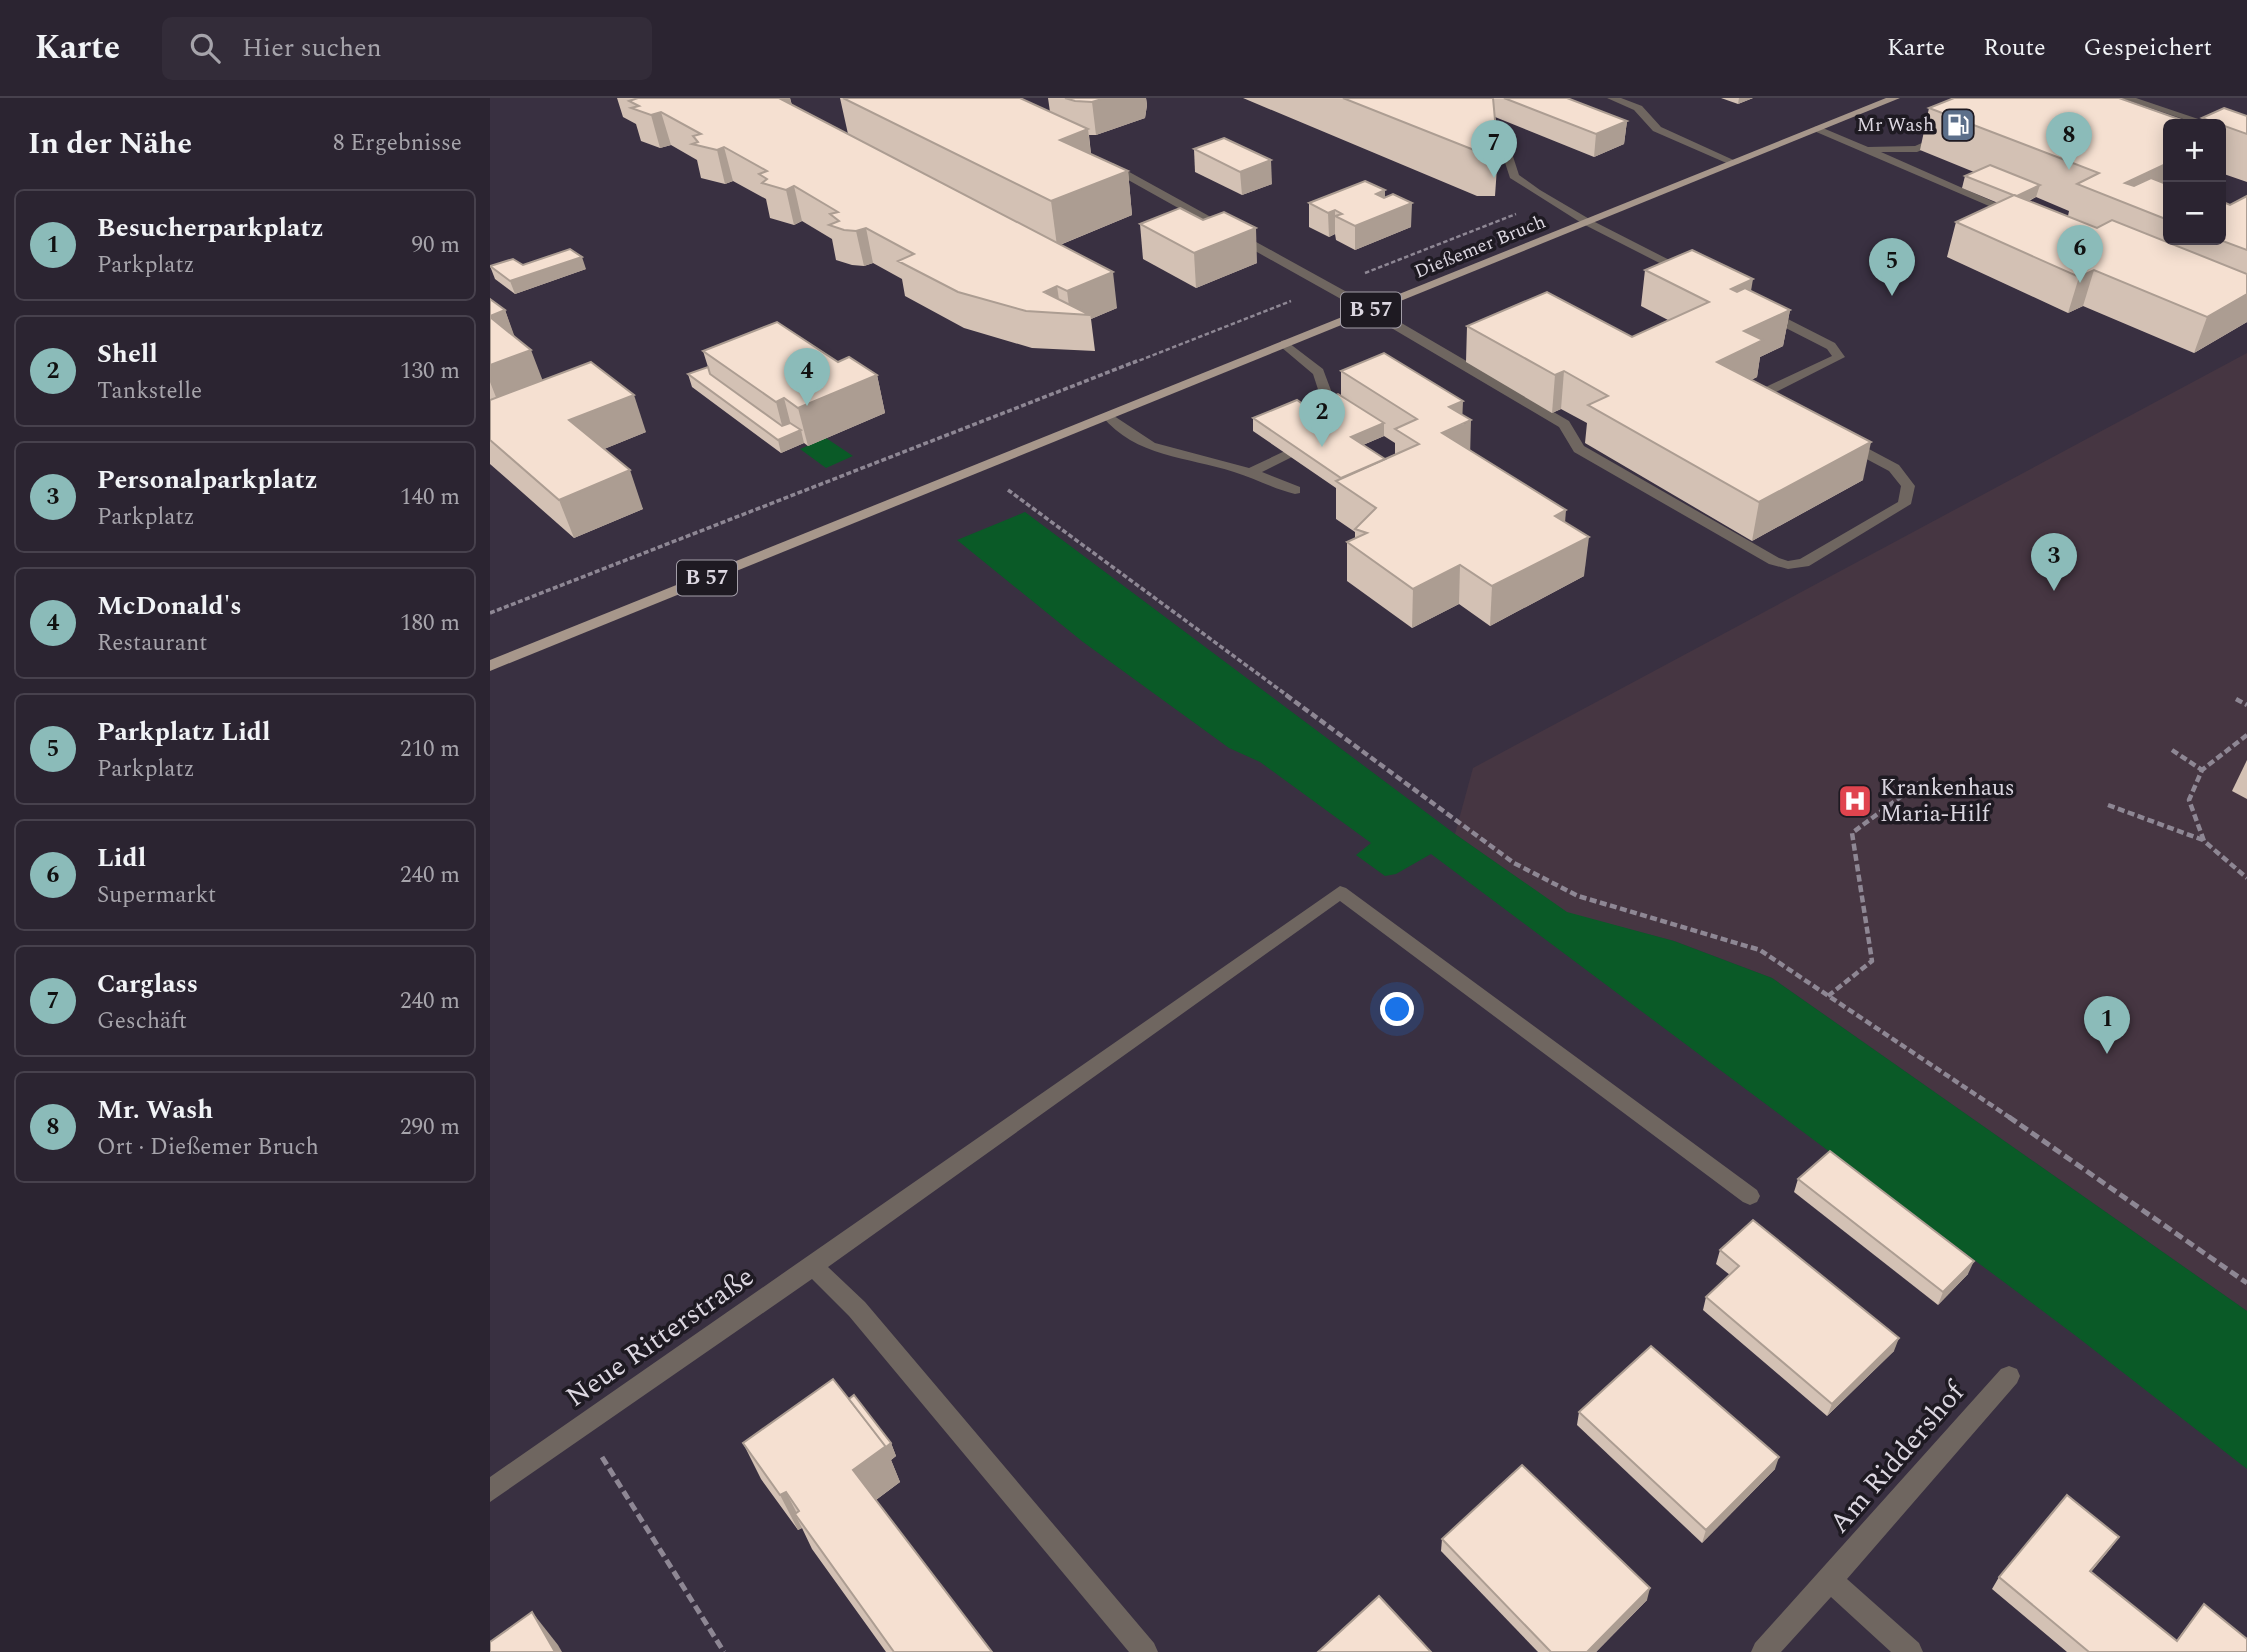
<!DOCTYPE html>
<html lang="de">
<head>
<meta charset="utf-8">
<style>
	:root { --surface:#2b2431; --page:#332c39; --text:#f1f3f6; --muted:#a6a4ab; --line:#47414d; --accent:#8bbbb9 }
	body { margin:0; font-family:Spectral,serif; background:var(--page); color:var(--text) }
	.controls { position:absolute; right:21px; top:21px; display:grid; overflow:hidden; border-radius:10px; box-shadow:0 4px 18px #0003 }
	.controls button { width:63px; height:63px; display:grid; place-items:center; padding:0; border:0; border-bottom:2px solid var(--line); background:var(--surface); color:var(--text); font:35px sans-serif }
	.you { position:absolute; left:908px; top:912px; width:24px; height:24px; margin:-18px; border:5px solid #fff; border-radius:50%; background:#1a73e8; box-shadow:0 0 0 10px #1a73e833 }
	.badge { display:grid; place-items:center; width:46px; height:46px; border-radius:50%; background:var(--accent); color:#111; font-size:23px; font-weight:700 }
	.pin { position:absolute; translate:-50% -58px; filter:drop-shadow(0 2px 4px #0008) }
	.pin::after { content:''; position:absolute; top:37px; width:24px; height:21px; background:inherit; clip-path:polygon(0 0,100% 0,50% 100%) }
	.list { margin:0; padding:0; list-style:none }
	h2 { display:flex; justify-content:space-between; align-items:center; height:91px; margin:0; padding:0 28px; font-size:30px }
	h2 small { font-size:23px; font-weight:400; color:var(--muted) }
	.list li { display:grid; grid-template-columns:46px 1fr auto; gap:21px; align-items:center; box-sizing:border-box; height:112px; margin:0 14px 14px; padding:0 14px; border:2px solid var(--line); border-radius:10px }
	.list b { display:block; font-size:26px; white-space:nowrap }
	.list p { margin:0; font-size:23px; white-space:nowrap; color:var(--muted) }
	.list em { font-size:23px; font-style:normal; color:var(--muted) }
	.icon { flex:none; width:38px; height:38px; fill:none; stroke:currentColor; stroke-width:2; stroke-linecap:round; stroke-linejoin:round }
	.map { position:relative; flex:none; width:1757px; height:1554px; overflow:hidden }
	header { display:flex; align-items:center; gap:42px; box-sizing:border-box; height:98px; padding:0 35px; background:var(--surface); border-bottom:2px solid var(--line) }
	header strong { font-size:33px }
	nav { display:flex; gap:38px; margin-inline-start:auto; font-size:24px }
	.search { width:490px; height:63px; background:var(--page); display:flex; align-items:center; gap:18px; box-sizing:border-box; padding:0 24px; border-radius:10px; color:var(--muted); font-size:26px }
	main { display:flex }
	aside { flex:1; background:var(--surface) }
	.map>svg:first-child { display:block }
	.medical { fill:#463642 }
	.green { fill:#0a5a27 }
	.lines { fill:none; stroke-linecap:round; stroke-linejoin:round }
	.path-far3 { stroke:#8e8794; stroke-width:2.5; stroke-dasharray:4.5 2.5; stroke-linecap:butt }
	.path-far2 { stroke:#8e8794; stroke-width:3.5; stroke-dasharray:5 2.5; stroke-linecap:butt }
	.path-far1 { stroke:#8e8794; stroke-width:4.5; stroke-dasharray:7 3.5; stroke-linecap:butt }
	.path { stroke:#8e8794; stroke-width:5; stroke-dasharray:9 4.5; stroke-linecap:butt }
	.service { fill:#6f6660; fill-rule:evenodd }
	.minor { fill:#6f6660; fill-rule:evenodd }
	.primary { fill:#a7978b; fill-rule:evenodd }
	.wall { fill:#d3c1b4; fill-rule:evenodd }
	.shaded-wall { fill:#ac9d92 }
	.building { fill:#f5e0d1; stroke:#ac9d92; stroke-width:2 }
	.labels { text-anchor:middle; dominant-baseline:central; stroke-width:7; stroke-linejoin:round; paint-order:stroke }
	.far-poi-label { font-size:19px; fill:#dcd7e1; stroke:#1e1a22; text-anchor:end }
	.far-street-label { font-size:19px; fill:#dcd7e1; stroke:#1e1a22 }
	.shield { fill:#1e1a22; stroke:#a39ea8; stroke-width:2 }
	.shield-label { font-size:21px; font-weight:bold; fill:#dcd7e1 }
	.poi-label { font-size:23px; fill:#dcd7e1; stroke:#1e1a22; text-anchor:start }
	.near-street-label { font-size:28px; fill:#dcd7e1; stroke:#1e1a22 }
</style>
</head>
<body>
<header>
<strong>Karte</strong>
<div class="search"><svg class="icon" aria-label="search" viewBox="0 0 24 24"><circle cx="10" cy="10" r="6"/><path d="M15 15l6 6"/></svg>Hier suchen</div>
<nav><a>Karte</a><a>Route</a><a>Gespeichert</a></nav>
</header>
<main>
<aside>
<h2>In der Nähe<small>8 Ergebnisse</small></h2>
<ul class="list">
<li><span class="badge">1</span><div><b>Besucherparkplatz</b><p>Parkplatz</p></div><em>90 m</em></li>
<li><span class="badge">2</span><div><b>Shell</b><p>Tankstelle</p></div><em>130 m</em></li>
<li><span class="badge">3</span><div><b>Personalparkplatz</b><p>Parkplatz</p></div><em>140 m</em></li>
<li><span class="badge">4</span><div><b>McDonald's</b><p>Restaurant</p></div><em>180 m</em></li>
<li><span class="badge">5</span><div><b>Parkplatz Lidl</b><p>Parkplatz</p></div><em>210 m</em></li>
<li><span class="badge">6</span><div><b>Lidl</b><p>Supermarkt</p></div><em>240 m</em></li>
<li><span class="badge">7</span><div><b>Carglass</b><p>Geschäft</p></div><em>240 m</em></li>
<li><span class="badge">8</span><div><b>Mr. Wash</b><p>Ort · Dießemer Bruch</p></div><em>290 m</em></li>
</ul>
</aside>
<div class="map">
<svg width="1757" height="1554" viewBox="0 0 1757 1554">
	<rect width="100%" height="100%" fill="#393041"/>
	<path class="medical" d="M1757 255V1213L1282 880 1184 843 1077 815 965 736 983 670Z"/>
	<g class="green">
		<path d="M336 340 363 358 336 370 310 351Z"/>
		<path d="M535 414 965 736 1077 814 1184 843 1282 880 1757 1213V1371L1586 1238 941 756 906 776 895 778 866 757 881 745 770 664 739 650 593 544 467 442Z"/>
	</g>
	<g class="lines">
		<g class="path-far3">
			<path d="M875 175 1026 116"/>
			<path d="M643 265 801 203"/>
		</g>
		<g class="path-far2">
			<path d="M518 392 798 598"/>
			<path d="M0 515 647 263"/>
		</g>
		<g class="path-far1">
			<path d="M796 597 1024 765 1088 798 1270 852 1522 1021"/>
			<path d="M1746 601 1757 607"/>
			<path d="M1757 637 1712 672 1699 702 1714 743 1757 780"/>
			<path d="M1682 652 1712 672"/>
			<path d="M1618 707 1713 742"/>
			<path d="M1338 898 1382 863 1362 735 1432 683"/>
		</g>
		<g class="path">
			<path d="M1519 1019 1757 1185"/>
			<path d="M112 1359 234 1554"/>
		</g>
		<g class="service">
			<path d="M1117 0H1131L1152 8 1171 29 1250 65 1241 67 1163 33 1144 12Z"/>
			<path d="M1631 0H1646L1723 26H1708Z"/>
			<path d="M979 23 1009 31 1016 37 1029 77 1050 92 1101 122 1199 172V176H1191L1093 126 1020 80 1007 40 979 27Z"/>
			<path d="M1328 28 1378 49 1425 48 1448 38H1456V42L1427 54H1391L1529 115 1520 117 1324 33V29Z"/>
			<path d="M615 65H623L884 209 1079 323 1094 348 1289 460 1298 463 1310 461 1408 404 1411 388 1399 373 1352 348V342H1362L1409 367 1425 388 1421 406 1319 468 1298 471 1279 466 1084 354 1069 329 876 215 615 69Z"/>
			<path d="M1272 212H1280L1345 245 1355 259 1278 298 1283 302 1282 305 1263 301V295L1342 258 1337 251 1272 218Z"/>
			<path d="M795 242 833 271 852 322 850 325 845 326 838 322 823 276 791 249V243Z"/>
			<path d="M618 314 665 345 759 370 814 344H824L826 347 772 374 810 389V395L805 396C784 391 764 380 744 374 698 359 645 359 612 318Z"/>
			<path d="M850 788 856 790 1267 1092 1270 1098 1267 1104 1260 1107 1253 1104 850 803 338 1169 375 1204 664 1545 668 1554H639L359 1218 322 1181 0 1404V1379Z"/>
		</g>
		<path class="minor" d="M1519 1268 1527 1271 1530 1278 1527 1285 1357 1481 1429 1545 1433 1554H1401L1341 1499 1291 1554H1261L1265 1545 1511 1271Z"/>
		<path class="primary" d="M1396 0H1410L0 573V562Z"/>
	</g>
	<g class="wall">
		<path d="M127 0H300L302 7 358 36 350 0H530L560 14 558 0H656L657 7 655 20 606 37H599L601 56 638 73 642 117 570 147 627 210 601 221 605 253 542 250 474 230 415 198 412 181 383 165 374 168 362 167 346 162 342 141 312 123 304 127 280 120 276 101 243 83 235 86 211 80 207 62 181 47 170 50 151 43 146 26 133 19Z"/>
		<path d="M753 0H1077L1137 23 1134 46 1104 59 1005 19 1008 55 1005 98H987Z"/>
		<path d="M1231 0H1263L1248 6Z"/>
		<path d="M1439 10 1678 26V142H1731L1740 107 1757 98V224L1704 255 1593 208 1578 215 1457 159 1466 124 1508 105 1472 90 1475 78 1484 74 1430 52ZM1546 99 1579 113 1578 118 1539 103Z"/>
		<path d="M1757 18V84L1731 75V26H1710L1712 20Z"/>
		<path d="M704 51 782 86 752 97 705 74Z"/>
		<path d="M895 92V99L921 129 865 152 846 142 845 136 839 139 819 129V105Z"/>
		<path d="M650 126 767 165 706 190 653 161Z"/>
		<path d="M33 167 96 171 25 196 5 181 0 168Z"/>
		<path d="M1155 172 1261 193 1300 212 1293 248 1270 259 1267 279 1261 282 1373 382 1262 443 1095 345 1097 325 1071 311 1062 315 976 264 977 228 1142 239 1178 222 1151 208Z"/>
		<path d="M0 201 15 212 24 239 52 282 156 334 114 351 153 411 84 440 0 366Z"/>
		<path d="M213 253 348 264 387 277 395 315 318 348 314 345 291 355 202 289 198 276 218 269Z"/>
		<path d="M851 273 972 317 980 352 1075 424 1094 478 1000 528 969 506 922 530 857 483V444L865 440V434L846 421V390L763 333V320L817 309 851 297ZM894 338 905 345V356L895 361 873 347Z"/>
		<path d="M1757 662V701L1742 693Z"/>
		<path d="M1308 1081 1478 1176 1448 1207 1304 1094Z"/>
		<path d="M1230 1152 1404 1253 1337 1318 1213 1212 1216 1199 1240 1177 1226 1166Z"/>
		<path d="M359 1301 401 1345 406 1358 401 1362 410 1384 386 1402 502 1554H396L322 1451 312 1430 308 1432 271 1381 253 1345Z"/>
		<path d="M1089 1314 1285 1371 1212 1445 1087 1327Z"/>
		<path d="M1629 1439 1620 1451 1601 1474 1686 1543 1714 1506 1757 1554H1577L1502 1491 1509 1479Z"/>
		<path d="M952 1441 1157 1502 1106 1554H1048L951 1453Z"/>
	</g>
	<g class="shaded-wall">
		<path d="M290 0H300L307 30 297 33Z"/>
		<path d="M615 0H656L657 7 655 20 606 37 602 4Z"/>
		<path d="M1249 0H1263L1248 6Z"/>
		<path d="M171 14 181 47 170 50 161 17Z"/>
		<path d="M1137 23 1134 46 1104 59 1106 36Z"/>
		<path d="M598 31 603 74 570 42Z"/>
		<path d="M1736 38 1731 55V41Z"/>
		<path d="M234 49 243 83 235 86 227 52Z"/>
		<path d="M781 62 782 86 752 97 750 74Z"/>
		<path d="M1678 65V102L1635 85Z"/>
		<path d="M638 73 642 117 567 148 561 103Z"/>
		<path d="M1550 87 1546 99 1522 110 1525 98Z"/>
		<path d="M304 88 312 123 304 127 296 92Z"/>
		<path d="M895 92V116L922 105 921 129 865 152V128L886 96Z"/>
		<path d="M845 112V136L839 139 838 115Z"/>
		<path d="M376 130 383 165 374 168 366 133Z"/>
		<path d="M766 130 767 165 706 190 704 155Z"/>
		<path d="M92 159 96 171 25 196 20 183Z"/>
		<path d="M1604 172 1593 208 1578 215 1589 179Z"/>
		<path d="M623 174 627 210 601 221 600 217 580 216 577 193Z"/>
		<path d="M1263 181 1257 217 1241 191Z"/>
		<path d="M567 188 571 215 554 194Z"/>
		<path d="M1757 196V224L1704 255 1717 219Z"/>
		<path d="M15 212 31 256 41 252 59 299 13 317 0 284V218Z"/>
		<path d="M1300 212 1293 248 1270 259 1267 279 1221 301 1227 264 1254 233Z"/>
		<path d="M1074 273 1071 311 1062 315 1065 277Z"/>
		<path d="M387 277 395 315 318 348 308 310Z"/>
		<path d="M144 297 156 334 92 360 79 322Z"/>
		<path d="M294 300 303 335 311 332 314 345 291 355 288 342 295 339 286 304Z"/>
		<path d="M973 303 972 327 981 322 980 360 952 335 959 309Z"/>
		<path d="M894 325V338L861 352V339Z"/>
		<path d="M1381 344 1373 382 1262 443 1269 404Z"/>
		<path d="M140 372 153 411 84 440 69 402Z"/>
		<path d="M1076 412 1073 451 1065 418Z"/>
		<path d="M1099 439 1094 478 1000 528 1002 488Z"/>
		<path d="M970 467 969 506 922 530 923 491Z"/>
		<path d="M1484 1163 1478 1176 1448 1207 1453 1194Z"/>
		<path d="M1409 1240 1404 1253 1337 1318 1342 1306Z"/>
		<path d="M401 1345 406 1358 401 1362 410 1384 379 1407 363 1372Z"/>
		<path d="M1289 1359 1285 1371 1212 1445 1216 1432Z"/>
		<path d="M296 1394 314 1429 305 1416 312 1430 308 1432 290 1397Z"/>
		<path d="M1629 1439 1620 1451 1592 1485 1600 1473Z"/>
		<path d="M1160 1490 1157 1502 1106 1554H1097Z"/>
		<path d="M42 1514 68 1547 72 1554H65Z"/>
	</g>
	<g class="building">
		<path d="M148 0H290H289L623 174 577 193 567 188 554 194 600 217 536 213 468 194 408 163 424 156 376 130 366 133 354 132 339 127 349 123 340 116 348 114 304 88 296 92 272 85 277 81 269 76 277 73 234 49 227 52 202 46 208 44 203 38 211 36 171 14 161 17 141 10 149 8 139 3Z"/>
		<path d="M353 0H530L598 31 570 42 638 73 561 103Z"/>
		<path d="M575 0H615L602 4 585 3Z"/>
		<path d="M853 0H1003L1008 55 989 54Z"/>
		<path d="M1014 0H1077L1137 23 1106 36Z"/>
		<path d="M1464 0H1629L1703 26H1678V65L1635 85 1644 88 1661 80 1676 86 1678 85V122L1587 86 1609 75 1439 10Z"/>
		<path d="M1734 10 1757 18V36L1712 20Z"/>
		<path d="M734 40 781 62 750 74 704 51Z"/>
		<path d="M1500 67 1550 87 1527 98 1523 97 1475 78Z"/>
		<path d="M875 83 895 92 886 96 894 100 903 96 922 105 865 128 845 118 852 116 845 112 838 115 819 105Z"/>
		<path d="M1524 97 1607 130 1622 122 1757 176V196L1717 219 1604 172 1589 179 1466 124Z"/>
		<path d="M1757 98V152L1730 142 1731 103 1740 107Z"/>
		<path d="M690 110 713 122 734 114 766 130 704 155 650 126Z"/>
		<path d="M80 151 92 159 20 183 0 168 23 161 33 167Z"/>
		<path d="M1202 152 1263 181 1241 191 1247 194 1255 190 1300 212 1254 233 1273 242 1227 264 1381 344 1269 404 1098 307 1118 298 1074 273 1065 277 977 228 1057 194 1142 239 1219 204 1155 172Z"/>
		<path d="M0 201 15 212 0 218Z"/>
		<path d="M0 219 41 252 0 267Z"/>
		<path d="M287 224 348 264 359 259 387 277 308 310 294 300 286 304 213 253Z"/>
		<path d="M894 255 973 303 959 309 981 322 952 335 1076 412 1065 418 1099 439 1002 488 970 467 923 491 857 444 877 435 865 431 886 410 846 383 929 346 905 331 927 321 851 273Z"/>
		<path d="M101 264 144 297 79 322 140 372 69 402 0 342V302Z"/>
		<path d="M218 269 220 276 292 328 300 325 311 332 288 342 198 276Z"/>
		<path d="M848 296 894 325 861 339 895 361 851 380 763 320 807 302 817 309Z"/>
		<path d="M1340 1053 1484 1163 1453 1194 1308 1081Z"/>
		<path d="M1263 1122 1409 1240 1342 1306 1216 1199 1249 1168 1230 1152Z"/>
		<path d="M1161 1248 1289 1359 1216 1432 1089 1314Z"/>
		<path d="M343 1281 396 1348 363 1372 502 1554H404L305 1416 309 1413 296 1394 290 1397 253 1345Z"/>
		<path d="M364 1297 401 1345 396 1349 359 1301Z"/>
		<path d="M1032 1367 1160 1490 1097 1554H1061L952 1441Z"/>
		<path d="M1577 1397 1629 1439 1600 1473 1687 1543 1714 1506 1757 1541V1554H1599L1509 1479Z"/>
		<path d="M889 1498 941 1554H828Z"/>
		<path d="M42 1514 65 1554H0V1544Z"/>
	</g>
	<defs>
		<g id="fuel-square" transform="scale(1.75)"><rect x="-9" y="-9" width="18" height="18" rx="4" fill="#5c6f8a" stroke="#1e1a22"/><path d="M-5.5-6h7V0h2V4h1.3V-2.5L3-4.5l.8-.8L6-3V5H2.5V1h-1V6h-7ZM-4.2-4.7v3.2H.2V-4.7Z" fill="#fff"/></g>
		<g id="hospital-square" transform="scale(1.75)"><rect x="-9" y="-9" width="18" height="18" rx="4" fill="#e0444e" stroke="#1e1a22"/><path d="M-5-5h3v3.5h4V-5h3V5h-3V1.5h-4V5h-3Z" fill="#fff"/></g>
	</defs>
	<g fill-rule="evenodd">
		<use href="#fuel-square" x="1468" y="27"/>
		<use href="#hospital-square" x="1365" y="703"/>
	</g>
	<g class="labels">
		<g class="far-poi-label">
			<text x="1444" y="27">Mr Wash</text>
		</g>
		<g class="far-street-label">
			<text transform="translate(990 149) rotate(-22)">Dießemer Bruch</text>
		</g>
		<g class="shield">
			<rect x="851" y="194.5" width="60" height="35" rx="5"/>
			<rect x="187" y="462.5" width="60" height="35" rx="5"/>
		</g>
		<g class="shield-label">
			<text x="881" y="212">B 57</text>
			<text x="217" y="480">B 57</text>
		</g>
		<g class="poi-label">
			<text x="1390" y="690">Krankenhaus<tspan x="1390" dy="26">Maria-Hilf</tspan></text>
		</g>
		<g class="near-street-label">
			<text transform="translate(170 1239) rotate(-35)">Neue Ritterstraße</text>
			<text transform="translate(1407 1360) rotate(-49)">Am Riddershof</text>
		</g>
	</g>
</svg>
<div class="controls">
<button>+</button>
<button>−</button>
</div>
<div class="you"></div>
<div class="pin badge" style="left:1617px;top:956px">1</div>
<div class="pin badge" style="left:832px;top:349px">2</div>
<div class="pin badge" style="left:1564px;top:493px">3</div>
<div class="pin badge" style="left:317px;top:308px">4</div>
<div class="pin badge" style="left:1402px;top:198px">5</div>
<div class="pin badge" style="left:1590px;top:185px">6</div>
<div class="pin badge" style="left:1004px;top:80px">7</div>
<div class="pin badge" style="left:1579px;top:72px">8</div>
</div>
</main>
</body>
</html>
